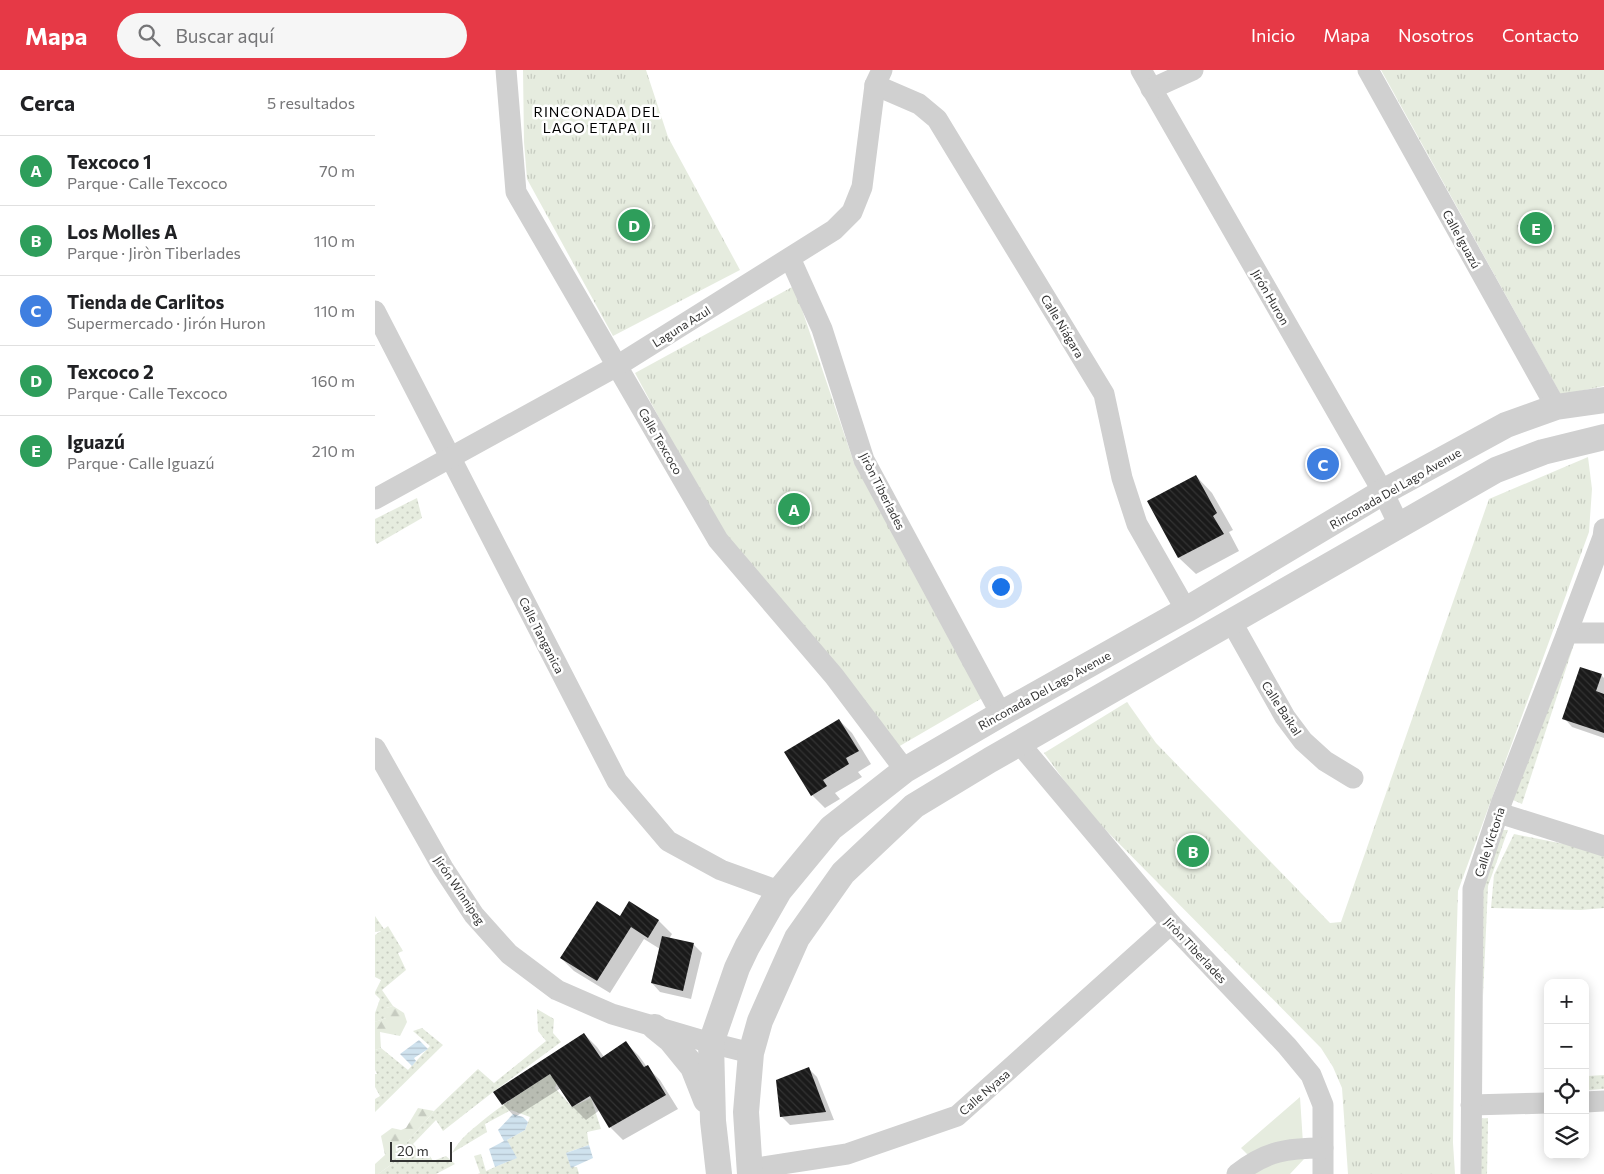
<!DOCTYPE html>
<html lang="es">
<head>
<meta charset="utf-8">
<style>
	:root { --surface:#fff; --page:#f6f6f6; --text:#202124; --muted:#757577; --line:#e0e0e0; --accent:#e63946 }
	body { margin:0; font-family:Commissioner,sans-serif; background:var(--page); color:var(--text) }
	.controls { position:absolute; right:15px; bottom:15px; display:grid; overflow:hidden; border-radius:10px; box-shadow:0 2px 12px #0003 }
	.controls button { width:45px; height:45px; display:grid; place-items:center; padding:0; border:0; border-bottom:1px solid var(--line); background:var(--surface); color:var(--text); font:25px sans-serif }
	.scale { position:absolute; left:15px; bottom:12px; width:62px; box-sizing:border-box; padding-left:5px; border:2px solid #333; border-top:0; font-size:14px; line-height:18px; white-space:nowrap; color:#333; -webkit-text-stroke:4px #fff; paint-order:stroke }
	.you { position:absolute; left:625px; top:516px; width:18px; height:18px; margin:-12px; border:4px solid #fff; border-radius:50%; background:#1a73e8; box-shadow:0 0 0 8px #1a73e833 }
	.badge { display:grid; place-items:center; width:32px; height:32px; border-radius:50%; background:var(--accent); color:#fff; font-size:16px; font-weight:700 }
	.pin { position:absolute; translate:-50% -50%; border:2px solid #fff; box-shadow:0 1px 5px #0006 }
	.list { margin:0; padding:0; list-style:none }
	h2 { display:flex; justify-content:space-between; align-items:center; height:65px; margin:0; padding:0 20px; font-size:21px }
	h2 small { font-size:16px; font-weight:400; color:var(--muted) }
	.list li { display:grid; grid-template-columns:32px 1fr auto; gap:15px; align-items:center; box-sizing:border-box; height:70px; padding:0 20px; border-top:1px solid var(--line) }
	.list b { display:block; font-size:19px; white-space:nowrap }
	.list p { margin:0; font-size:16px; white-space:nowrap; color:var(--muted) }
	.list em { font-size:16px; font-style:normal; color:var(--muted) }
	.icon { flex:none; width:28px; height:28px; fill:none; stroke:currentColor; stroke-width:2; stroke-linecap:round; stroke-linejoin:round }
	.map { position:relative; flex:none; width:1229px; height:1104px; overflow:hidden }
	header { display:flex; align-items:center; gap:30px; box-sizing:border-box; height:70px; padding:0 25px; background:var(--accent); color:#fff }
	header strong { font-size:24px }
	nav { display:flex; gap:28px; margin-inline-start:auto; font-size:18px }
	.search { width:350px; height:45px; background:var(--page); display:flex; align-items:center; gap:12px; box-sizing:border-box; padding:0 18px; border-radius:28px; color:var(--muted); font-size:19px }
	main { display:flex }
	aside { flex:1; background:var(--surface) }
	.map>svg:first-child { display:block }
	.grass { fill:#e6ecdf }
	.forest { fill:url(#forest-firs) }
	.park { fill:url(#park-tufts) }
	.garden { fill:url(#garden-dots) }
	.water { fill:url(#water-rules) }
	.shadow { fill:#0003 }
	.building { fill:url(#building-back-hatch) }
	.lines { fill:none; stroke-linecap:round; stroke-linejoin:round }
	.minor { stroke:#d0d0d0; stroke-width:21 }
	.tertiary { stroke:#d0d0d0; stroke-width:26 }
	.labels { text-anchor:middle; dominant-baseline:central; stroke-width:5; stroke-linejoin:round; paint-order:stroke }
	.street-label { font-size:12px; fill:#333; stroke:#fff }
	.neighbourhood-label { font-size:14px; letter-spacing:1px; fill:#000; stroke:#fff }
</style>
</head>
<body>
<header>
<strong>Mapa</strong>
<div class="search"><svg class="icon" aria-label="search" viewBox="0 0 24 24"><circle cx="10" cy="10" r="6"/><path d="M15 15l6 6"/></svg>Buscar aquí</div>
<nav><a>Inicio</a><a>Mapa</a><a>Nosotros</a><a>Contacto</a></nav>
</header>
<main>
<aside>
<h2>Cerca<small>5 resultados</small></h2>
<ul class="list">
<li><span class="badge" style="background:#2e9e5b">A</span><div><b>Texcoco 1</b><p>Parque · Calle Texcoco</p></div><em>70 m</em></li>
<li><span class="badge" style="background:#2e9e5b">B</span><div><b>Los Molles A</b><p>Parque · Jiròn Tiberlades</p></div><em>110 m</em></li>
<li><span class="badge" style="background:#3f7fe0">C</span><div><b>Tienda de Carlitos</b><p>Supermercado · Jirón Huron</p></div><em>110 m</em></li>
<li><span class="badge" style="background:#2e9e5b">D</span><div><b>Texcoco 2</b><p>Parque · Calle Texcoco</p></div><em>160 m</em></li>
<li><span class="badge" style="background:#2e9e5b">E</span><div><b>Iguazú</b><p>Parque · Calle Iguazú</p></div><em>210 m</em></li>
</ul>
</aside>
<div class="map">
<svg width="1229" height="1104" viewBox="0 0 1229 1104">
	<defs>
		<pattern id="forest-firs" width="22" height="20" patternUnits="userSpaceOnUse" patternTransform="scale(1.25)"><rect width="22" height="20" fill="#e6ecdf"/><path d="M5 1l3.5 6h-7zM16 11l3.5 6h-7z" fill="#c6cbc0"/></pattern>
		<pattern id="park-tufts" width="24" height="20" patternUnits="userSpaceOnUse" patternTransform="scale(1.25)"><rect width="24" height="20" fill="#e6ecdf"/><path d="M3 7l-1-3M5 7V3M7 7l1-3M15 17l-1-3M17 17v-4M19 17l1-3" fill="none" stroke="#c6cbc0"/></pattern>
		<pattern id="garden-dots" width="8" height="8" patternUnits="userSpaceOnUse" patternTransform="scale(1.25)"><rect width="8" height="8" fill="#e6ecdf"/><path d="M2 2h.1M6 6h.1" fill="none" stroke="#c6cbc0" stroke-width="1.8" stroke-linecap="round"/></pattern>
		<pattern id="water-rules" width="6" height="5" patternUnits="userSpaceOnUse" patternTransform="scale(1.25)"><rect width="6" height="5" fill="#cfe2ee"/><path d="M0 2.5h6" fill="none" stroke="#b2c2cd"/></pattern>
		<pattern id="building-back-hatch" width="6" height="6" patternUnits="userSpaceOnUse" patternTransform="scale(1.25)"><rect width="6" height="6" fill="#1a1a1a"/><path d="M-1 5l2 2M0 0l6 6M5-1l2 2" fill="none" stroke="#333"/></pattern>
	</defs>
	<rect width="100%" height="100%" fill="#fff"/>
	<path class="grass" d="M925 1027 929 1089 915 1104H879L886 1098 866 1078Z"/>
	<g class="forest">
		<path d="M18 936 29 943 32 952 25 966 5 962 6 978 0 980V952L11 948V938Z"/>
		<path d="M43 1038 59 1041 29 1076 20 1092 3 1104H0V1094L10 1085 6 1066 17 1058 26 1060 31 1058Z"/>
	</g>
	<g class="park">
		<path d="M148 0H271L293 67 365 200 238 266 152 109 149 72Z"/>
		<path d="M1006 0H1229V316L1186 325Z"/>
		<path d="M419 216 479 393 609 627 523 677 344 457 324 422 260 303Z"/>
		<path d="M1213 387 1217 419 1214 462 1083 821 1080 922 1078 1073 1080 1104H973L967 1018 958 997 946 978 710 739 669 683 752 632 781 673 955 853 966 852 1114 429Z"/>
	</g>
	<g class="garden">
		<path d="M42 428 47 448 2 474 0 471V449Z"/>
		<path d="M1194 572 1199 574 1147 734 1138 730Z"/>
		<path d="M1128 760H1133L1113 816 1108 926 1106 815Z"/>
		<path d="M1139 764 1229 782V838L1206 840 1116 838 1119 805Z"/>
		<path d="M0 846 9 859 13 856 28 881 23 883 31 900 7 920 18 936 11 938V948L0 952V943L5 929 0 924V922L6 910 0 907V865L6 861 0 862Z"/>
		<path d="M162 939 179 949 178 963 186 972 118 1022 68 1061 61 1050 38 1074 44 1080 50 1078 58 1091 71 1086 80 1094 61 1104H3L20 1092 29 1076 59 1041 103 999 119 1013 171 971 163 961Z"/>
		<path d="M47 958 68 975 0 1042V1029L5 1026 0 1017V1004H2L0 1000V980L6 978 33 1000 55 976 38 961Z"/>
		<path d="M179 1001 183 1010 180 1018 197 1037 216 1028 226 1059 212 1062 214 1075 191 1083 196 1097H202L204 1104H103L105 1103 99 1086 106 1084 111 1101 141 1088 132 1070 150 1060 155 1047 136 1040 110 1054 112 1062 77 1083C84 1070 95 1061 106 1052 129 1033 154 1018 179 1001Z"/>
		<path d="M1229 1005V1019L1213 1020V1006Z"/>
		<path d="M1113 1048 1112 1104H1102L1101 1049Z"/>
	</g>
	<g class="water">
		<path d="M44 970 53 979 39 988 41 991 37 996 25 984Z"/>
		<path d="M138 1044 148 1047 153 1052 150 1060 132 1070 142 1088 120 1097 114 1079 129 1071 123 1060Z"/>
		<path d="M214 1075 218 1088 196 1098 191 1083Z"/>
	</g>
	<g class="shadow">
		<path d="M821 406 837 423 858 460 854 462 864 481 821 504 804 488 774 432Z"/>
		<path d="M1226 605 1229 608V668L1197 657 1189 648Z"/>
		<path d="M464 650 477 663 496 694 483 702 487 707 460 723 465 729 450 738 437 725Z"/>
		<path d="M254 833 284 851 297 864 294 869 319 875 327 883 316 929 285 922 277 913 285 879 269 869 235 923 199 901 186 888 246 847Z"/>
		<path d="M209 964 222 977 229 987 251 973 264 986 272 997 285 1010 303 1039 248 1070 235 1057 225 1040 211 1050 198 1037 186 1018 140 1047 128 1034Z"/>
		<path d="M434 999 442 1007 459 1050 415 1055 406 1046Z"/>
	</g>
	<g class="building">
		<path d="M821 405 842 443 838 446 849 464 803 488 772 431Z"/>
		<path d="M1205 597 1227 604 1221 621 1229 624V663L1187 649Z"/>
		<path d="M464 649 484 681 471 688 474 694 448 710 452 716 436 726 409 682Z"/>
		<path d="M222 831 245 846 254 831 284 850 273 868 256 857 222 911 185 888Z"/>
		<path d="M287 866 319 873 308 921 276 913Z"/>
		<path d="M209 963 226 988 251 971 269 997 273 995 291 1025 234 1058 215 1026 197 1037 175 1004 127 1035 118 1022Z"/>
		<path d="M434 997 451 1042 405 1047 401 1010Z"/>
	</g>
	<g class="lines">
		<g class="minor">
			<path d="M131 0 141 122 343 470 459 606 530 700"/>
			<path d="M766 0 1008 422 1024 455"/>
			<path d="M993 0 1181 337"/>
			<path d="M500 15 544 34 562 49 729 324 747 408 762 454 811 540"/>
			<path d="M776 19 818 0"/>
			<path d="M415 188 447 259 489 390 626 644"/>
			<path d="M0 241 242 711 293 771 346 800 404 821"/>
			<path d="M0 429 242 296 459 160 477 142 487 117 500 15 507 0"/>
			<path d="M856 551 910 647 928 671 950 691 978 708"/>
			<path d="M1192 563H1229"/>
			<path d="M644 673 796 854 912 976 936 1005 948 1035V1104"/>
			<path d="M0 678 68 798 99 845 134 884 182 920 237 944 336 973 376 983"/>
			<path d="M1124 743 1229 776"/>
			<path d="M1210 1032 1229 1031"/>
			<path d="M1096 1035 1173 1033"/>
			<path d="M375 1099 472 1084 582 1046 796 854"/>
			<path d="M862 1104C891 1081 912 1078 948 1078"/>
			<path d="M1096 1104 1098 819 1127 731 1192 563 1228 467 1229 459"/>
		</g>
		<g class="tertiary">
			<path d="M280 957 296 970 318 997 331 1030"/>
			<path d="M344 1104 338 1051 336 973 362 898 372 877 404 821 456 758 530 700 626 644 811 540 1008 422 1131 355 1181 337 1229 330"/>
			<path d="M375 1104 371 1042 376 983 385 951 422 868 468 803 539 736 615 690 1121 400 1168 382 1229 367"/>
		</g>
	</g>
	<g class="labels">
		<g class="street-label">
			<text transform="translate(1087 169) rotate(61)">Calle Iguazú</text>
			<text transform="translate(896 227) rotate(60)">Jirón Huron</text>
			<text transform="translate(306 256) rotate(-32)">Laguna Azul</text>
			<text transform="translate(688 256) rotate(59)">Calle Niágara</text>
			<text transform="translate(286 371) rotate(60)">Calle Texcoco</text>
			<text transform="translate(1020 418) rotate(-30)">Rinconada Del Lago Avenue</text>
			<text transform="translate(508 421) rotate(63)">Jiròn Tiberlades</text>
			<text transform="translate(167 565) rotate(63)">Calle Tanganica</text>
			<text transform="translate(669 620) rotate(-29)">Rinconada Del Lago Avenue</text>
			<text transform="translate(907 638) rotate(57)">Calle Baikal</text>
			<text transform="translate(1114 772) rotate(-72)">Calle Victoria</text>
			<text transform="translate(85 820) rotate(56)">Jirón Winnipeg</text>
			<text transform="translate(821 880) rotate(47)">Jiròn Tiberlades</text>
			<text transform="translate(609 1022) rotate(-41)">Calle Nyasa</text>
		</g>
		<g class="neighbourhood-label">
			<text x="222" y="41">RINCONADA DEL<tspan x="222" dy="16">LAGO ETAPA II</tspan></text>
		</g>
	</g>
</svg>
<div class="controls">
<button>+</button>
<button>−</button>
<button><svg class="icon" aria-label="locate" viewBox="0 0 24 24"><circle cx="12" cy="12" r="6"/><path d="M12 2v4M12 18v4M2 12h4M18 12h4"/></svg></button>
<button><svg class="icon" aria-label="layers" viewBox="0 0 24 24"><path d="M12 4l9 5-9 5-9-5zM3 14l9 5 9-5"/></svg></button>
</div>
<div class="scale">20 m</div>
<div class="you"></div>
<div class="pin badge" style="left:419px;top:439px;background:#2e9e5b">A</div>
<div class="pin badge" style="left:818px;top:781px;background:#2e9e5b">B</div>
<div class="pin badge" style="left:948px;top:394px;background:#3f7fe0">C</div>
<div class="pin badge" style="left:259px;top:155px;background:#2e9e5b">D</div>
<div class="pin badge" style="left:1161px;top:158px;background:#2e9e5b">E</div>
</div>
</main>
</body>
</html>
